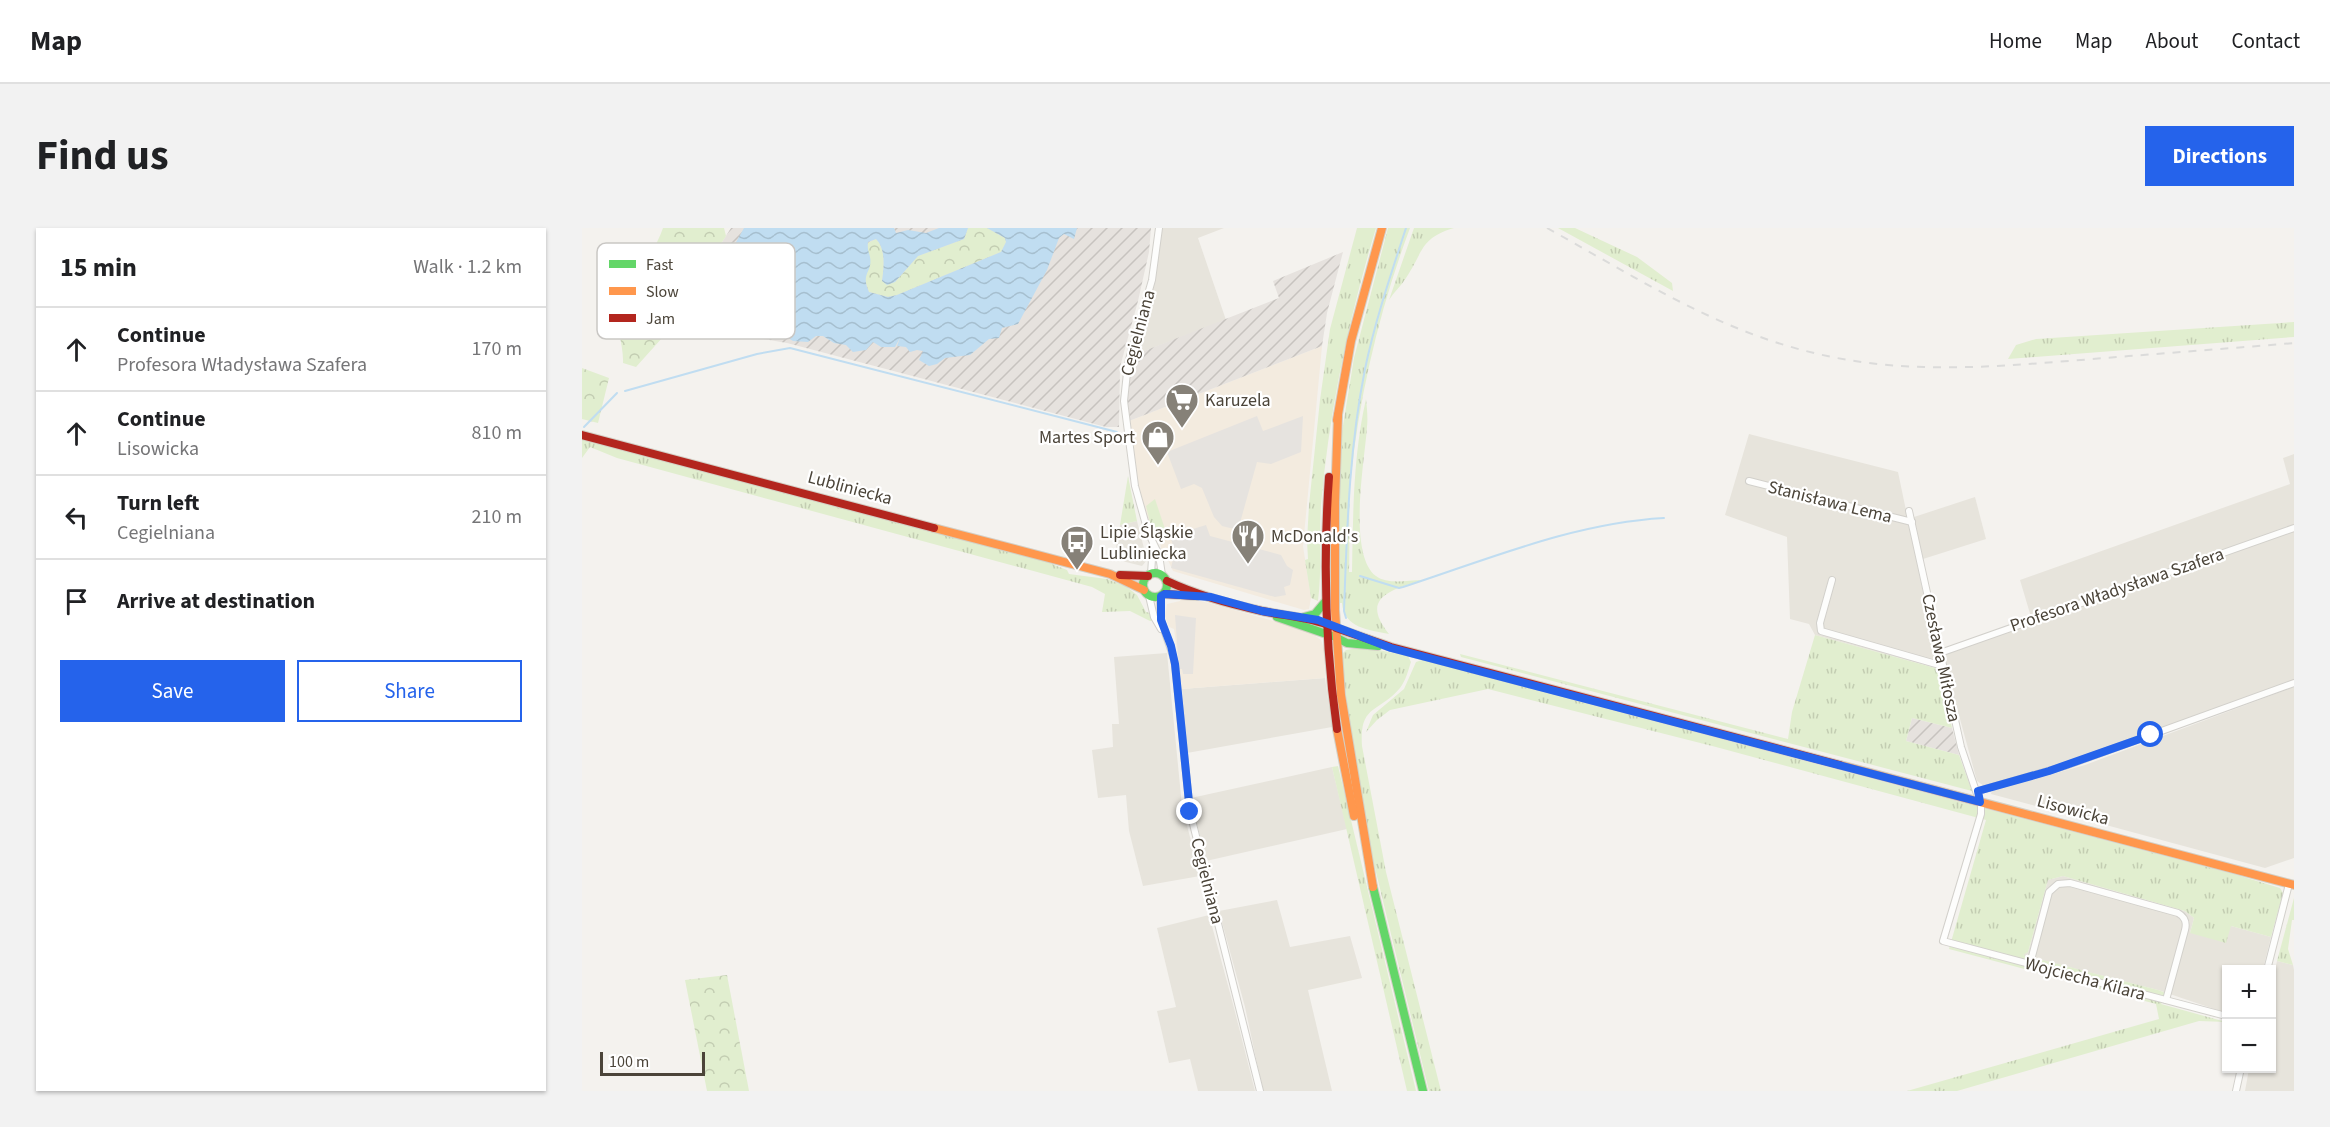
<!DOCTYPE html>
<html lang="en">
<head>
<meta charset="utf-8">
<style>
	:root { --surface:#fff; --page:#f2f2f2; --text:#202124; --muted:#757577; --line:#e0e0e0; --accent:#2563eb }
	body { margin:0; font-family:"Source Sans 3",sans-serif; background:var(--page); color:var(--text) }
	.controls { position:absolute; right:18px; bottom:18px; display:grid; overflow:hidden; border-radius:0px; box-shadow:0 2px 4px #0004 }
	.controls button { width:54px; height:54px; display:grid; place-items:center; padding:0; border:0; border-bottom:2px solid var(--line); background:var(--surface); color:var(--text); font:30px sans-serif }
	.scale { position:absolute; left:18px; bottom:15px; width:105px; box-sizing:border-box; padding-left:6px; border:3px solid #4b4439; border-top:0; font-size:16px; line-height:21px; white-space:nowrap; color:#4b4439; -webkit-text-stroke:4px #fff; paint-order:stroke }
	.stop { position:absolute; width:18px; height:18px; margin:-14px; border:4px solid #2563eb; border-radius:50%; background:#fff }
	.stop.end { background:#2563eb; border-color:#fff; box-shadow:0 2px 6px #0008 }
	.list { margin:0; padding:0; list-style:none }
	h2 { display:flex; justify-content:space-between; align-items:center; height:78px; margin:0; padding:0 24px; font-size:26px }
	h2 small { font-size:20px; font-weight:400; color:var(--muted) }
	.list li { display:grid; grid-template-columns:39px 1fr auto; gap:18px; align-items:center; box-sizing:border-box; height:84px; padding:0 24px; border-top:2px solid var(--line) }
	.list b { display:block; font-size:22px; white-space:nowrap }
	.list p { margin:0; font-size:20px; white-space:nowrap; color:var(--muted) }
	.list em { font-size:20px; font-style:normal; color:var(--muted) }
	.actions { display:flex; gap:12px; padding:18px 24px }
	.actions a { flex:1; padding:14px 0; border:2px solid var(--accent); border-radius:0px; text-align:center; font-size:21px; color:var(--accent) }
	.actions .main { background:var(--accent); color:#fff }
	.icon { flex:none; width:33px; height:33px; fill:none; stroke:currentColor; stroke-width:2; stroke-linecap:round; stroke-linejoin:round }
	.map { position:relative; flex:none; width:1712px; height:863px; overflow:hidden; border-radius:0px }
	header { display:flex; align-items:center; gap:36px; box-sizing:border-box; height:84px; padding:0 30px; background:var(--surface); border-bottom:2px solid var(--line) }
	header strong { font-size:28px }
	nav { display:flex; gap:33px; margin-inline-start:auto; font-size:21px }
	.intro { display:flex; align-items:center; justify-content:space-between; box-sizing:border-box; height:144px; padding:0 36px }
	h1 { margin:0; font-size:42px }
	.button { padding:15px 27px; border-radius:0px; background:var(--accent); color:#fff; font-size:21px; font-weight:700 }
	main { display:flex; gap:36px; padding:0 36px }
	aside { flex:1; background:var(--surface); border-radius:0px; box-shadow:0 2px 4px #0004 }
	.map>svg:first-child { display:block }
	.residential { fill:#e7e4dc }
	.commercial { fill:#f3ebdf }
	.industrial { fill:url(#industrial-furrows) }
	.grass { fill:url(#grass-tufts) }
	.forest { fill:url(#forest-crowns) }
	.parking { fill:#e6e3df }
	.water { fill:url(#water-waves) }
	.lines { fill:none; stroke-linecap:round; stroke-linejoin:round }
	.stream { stroke:#c0ddf1; stroke-width:2 }
	.street-casing { stroke:#d2d0cb; stroke-width:8 }
	.fast-casing { stroke:#d3cfc5; stroke-width:10 }
	.slow-casing { stroke:#d3cfc5; stroke-width:10 }
	.jam-casing { stroke:#d3cfc5; stroke-width:10 }
	.street { stroke:#fdfdfc; stroke-width:6 }
	.fast { stroke:#63d668; stroke-width:8 }
	.slow { stroke:#ff974d; stroke-width:8 }
	.jam { stroke:#b3261e; stroke-width:8 }
	.rail { stroke:#dbdbda; stroke-width:2; stroke-dasharray:8 8; stroke-linecap:butt }
	.route { stroke:#2563eb; stroke-width:8 }
	.labels { text-anchor:middle; dominant-baseline:central; stroke-width:4.5; stroke-linejoin:round; paint-order:stroke }
	.street-label { font-size:18px; fill:#4b4439; stroke:#fff }
	.poi-label { font-size:18px; fill:#4b4439; stroke:#fff; text-anchor:start }
	.key { fill:#fff; stroke:#c9c7c4; stroke-width:1.5 }
	.key-label { font-size:16px; fill:#4b4439 }
</style>
</head>
<body>
<header>
<strong>Map</strong>
<nav><a>Home</a><a>Map</a><a>About</a><a>Contact</a></nav>
</header>
<div class="intro"><h1>Find us</h1><a class="button">Directions</a></div>
<main>
<aside>
<h2>15 min<small>Walk · 1.2 km</small></h2>
<ul class="list">
<li><svg class="icon" aria-label="ahead" viewBox="0 0 24 24"><path d="M12 20V5M6 11l6-6 6 6"/></svg><div><b>Continue</b><p>Profesora Władysława Szafera</p></div><em>170 m</em></li>
<li><svg class="icon" aria-label="ahead" viewBox="0 0 24 24"><path d="M12 20V5M6 11l6-6 6 6"/></svg><div><b>Continue</b><p>Lisowicka</p></div><em>810 m</em></li>
<li><svg class="icon" aria-label="left" viewBox="0 0 24 24"><path d="M17 20v-9H6M10 6l-5 5 5 5"/></svg><div><b>Turn left</b><p>Cegielniana</p></div><em>210 m</em></li>
<li><svg class="icon" aria-label="arrive" viewBox="0 0 24 24"><path d="M6 21V4h12l-3 4 3 4H6"/></svg><div><b>Arrive at destination</b></div></li>
</ul>
<div class="actions"><a class="main">Save</a><a>Share</a></div>
</aside>
<div class="map">
<svg width="1712" height="863" viewBox="0 0 1712 863">
	<defs>
		<pattern id="industrial-furrows" width="10" height="10" patternUnits="userSpaceOnUse" patternTransform="scale(1.5)"><rect width="10" height="10" fill="#e6e2de"/><path d="M-1 1l2-2M0 10L10 0M9 11l2-2" fill="none" stroke="#c7c3bf"/></pattern>
		<pattern id="grass-tufts" width="24" height="20" patternUnits="userSpaceOnUse" patternTransform="scale(1.5)"><rect width="24" height="20" fill="#e1eecf"/><path d="M3 7l-1-3M5 7V3M7 7l1-3M15 17l-1-3M17 17v-4M19 17l1-3" fill="none" stroke="#c3cdb2"/></pattern>
		<pattern id="forest-crowns" width="20" height="18" patternUnits="userSpaceOnUse" patternTransform="scale(1.5)"><rect width="20" height="18" fill="#e1eecf"/><path d="M2 6a3 3 0 1 1 6 0M12 15a3 3 0 1 1 6 0" fill="none" stroke="#c3cdb2"/></pattern>
		<pattern id="water-waves" width="16" height="10" patternUnits="userSpaceOnUse" patternTransform="scale(1.5)"><rect width="16" height="10" fill="#c0ddf1"/><path d="M0 5q4-4 8 0t8 0" fill="none" stroke="#a6bfcf"/></pattern>
	</defs>
	<rect width="100%" height="100%" fill="#f4f2ee"/>
	<g class="residential">
		<path d="M580 0H642L616 10 644 92 552 127Z"/>
		<path d="M1167 206 1316 244 1357 441 1233 407 1227 396 1208 391 1205 309 1143 287Z"/>
		<path d="M1712 226V453L1513 526 1402 558 1395 553 1364 440 1363 429 1367 424 1452 393 1449 389 1438 352 1708 256 1701 230Z"/>
		<path d="M1393 269 1404 311 1341 331 1332 289Z"/>
		<path d="M555 293 565 332 560 338 532 331 538 297Z"/>
		<path d="M585 425 600 578 618 648 561 658 547 603 544 567 516 570 510 522 531 519 530 496H537L532 429Z"/>
		<path d="M743 450 750 499 605 525 600 461Z"/>
		<path d="M1712 459V630L1683 640 1409 566 1410 563 1503 537Z"/>
		<path d="M750 539 765 601 624 633 609 570Z"/>
		<path d="M1481 648 1603 683 1612 690 1608 705 1649 698 1689 709 1681 741 1644 742V785L1576 762 1440 727 1446 724 1466 652Z"/>
		<path d="M695 672 708 719 768 708 780 750 726 762 750 863H681L663 779 637 683Z"/>
		<path d="M627 687 651 776 673 863H616L608 831 587 835 575 783 594 779 575 700Z"/>
		<path d="M1695 733 1711 737 1712 742V863H1663L1667 841 1690 840V754Z"/>
	</g>
	<g class="commercial">
		<path d="M740 118 721 318 729 370 727 381 722 382 591 343 585 330 581 329 577 310 569 306 556 258 547 193Z"/>
		<path d="M599 370 619 373 706 397 732 407 739 412 742 421 743 450 600 461 592 401 587 399 583 388 585 376 598 373Z"/>
	</g>
	<g class="industrial">
		<path d="M149 0H569L567 24 556 73 538 139 537 199H524L205 115 118 100 94 86Z"/>
		<path d="M761 24 745 85 740 118 547 193 544 175 547 146 552 127 697 70 691 53Z"/>
		<path d="M1330 490 1370 500 1377 527 1324 513Z"/>
	</g>
	<g class="grass">
		<path d="M775 0H794C767 89 747 184 739 277 737 309 740 342 736 373L729 370 723 332 726 331 725 313 727 277 738 172 748 101Z"/>
		<path d="M806 0H828C798 80 778 164 769 248 766 280 768 312 767 344H770C771 286 771 228 784 171 785 180 786 190 785 199 783 231 765 326 794 348 806 357 826 352 840 352 810 362 777 369 807 406 787 402 762 400 760 375H755L759 210 772 130Z"/>
		<path d="M832 0H872C838 10 842 23 824 50 819 58 812 64 807 72Z"/>
		<path d="M976 0H993L1055 29 1090 55 1091 63Z"/>
		<path d="M1712 94V109L1426 131 1434 117 1454 111Z"/>
		<path d="M0 211 460 332 485 342 487 346 525 351 545 359 555 367 564 384 568 385 571 393H568L548 383 520 384 523 366 510 359 35 230 8 219 0 230Z"/>
		<path d="M546 248 555 293 538 297Z"/>
		<path d="M573 271 585 307H575L569 299 564 278Z"/>
		<path d="M1233 407 1357 441 1370 500 1330 490 1324 513 1377 527 1390 563 879 429 878 426 1206 511 1210 484Z"/>
		<path d="M782 419 826 428 829 434C826 443 824 452 818 460 797 485 777 476 780 518L804 644 859 863H847L785 607 765 478 760 426 764 422Z"/>
		<path d="M840 432 1655 647 1698 660 1701 665 1689 709 1649 698 1644 715 1608 705 1612 690 1603 683 1481 648 1466 652 1446 724 1441 727 1576 762 1587 766 1579 776 1644 794 1617 793 1375 863H1325L1577 791 1574 776 1367 721 1404 592 1134 519 906 461 808 482 795 492 784 504 791 487 822 461 834 434Z"/>
		<path d="M756 538 834 863H825L750 539Z"/>
		<path d="M1712 670V692H1710L1706 721 1711 737 1695 733Z"/>
	</g>
	<g class="forest">
		<path d="M81 0H142L144 8 94 86 98 90 54 139 41 135C42 115 30 85 34 69 37 57 52 52 59 42 67 30 76 14 81 0Z"/>
		<path d="M386 0H405L423 10 424 14 419 24 315 67 306 69 287 64 282 49C288 37 284 27 286 15L294 11C304 21 302 39 300 53L313 54 336 28 382 11Z"/>
		<path d="M0 140 27 150 16 195 0 191Z"/>
		<path d="M145 747 167 863H125L103 752Z"/>
	</g>
	<g class="parking">
		<path d="M675 188 681 203 721 188 719 224 689 236 675 234 656 302 640 298 632 289 620 260 612 256 599 261 585 224Z"/>
		<path d="M624 297 628 308 699 327 705 338 711 342 708 357 702 359 704 367 693 369 589 340 593 323 588 308Z"/>
		<path d="M593 387 614 390 611 446H601L600 441H597Z"/>
	</g>
	<path class="water" d="M162 0H312L314 5 326 2 344 5 357 0H386L382 11 336 28 313 54 305 57 300 53C302 39 304 21 294 11L286 14C285 22 287 23 288 29 291 44 278 45 287 64L306 69 315 67 419 24 424 14 423 10 405 0H495L492 11 482 6 477 10 465 42 436 96 420 100 417 110 407 111 388 127 363 130 355 136 347 138 337 132 341 123 335 122 328 124 324 119 315 118 318 110 313 119H299L291 114 284 122 271 124 264 117 252 115 241 108H234L226 114 211 113 196 104 186 106 181 100 126 92C117 81 122 71 133 63L132 53Z"/>
	<g class="lines">
		<g class="stream">
			<path d="M43 163 175 126 208 120 535 204"/>
			<path d="M2 199 35 165"/>
			<path d="M778 348 817 360 821 359C907 331 992 295 1082 290"/>
			<path d="M764 390 762 383C765 301 767 221 783 141 793 93 809 46 824 0"/>
		</g>
		<g class="street-casing">
			<g id="street">
				<path d="M577 0 570 52 546 135 542 173 553 258 566 304 577 327 580 347"/>
				<path d="M1167 253 1330 294"/>
				<path d="M1327 283 1379 519 1399 578V586L1361 713 1644 788"/>
				<path d="M569 346 571 316"/>
				<path d="M1250 352 1238 395 1239 403 1361 438"/>
				<path d="M567 368 572 389 579 401"/>
				<path d="M579 368C573 392 589 413 593 437L608 584 678 863"/>
				<path d="M1358 425 1712 300"/>
				<path d="M1396 563 1483 538 1712 455"/>
				<path d="M1448 736 1467 664 1476 656 1488 655 1596 685C1603 689 1605 694 1603 702L1584 772"/>
				<path d="M1685 742 1707 656"/>
				<path d="M1654 863 1659 840"/>
			</g>
		</g>
		<g class="fast-casing">
			<g id="fast">
				<circle cx="573" cy="357" r="12"/>
				<path d="M695 389 750 408"/>
				<path d="M722 389 733 386 743 374"/>
				<path d="M755 410 765 415 796 418"/>
				<path d="M791 659 841 863"/>
			</g>
		</g>
		<g class="slow-casing">
			<g id="slow">
				<path d="M756 187 753 274V382L759 467 791 659"/>
				<path d="M755 192 769 113 800 0"/>
				<path d="M352 300 528 346 562 362"/>
				<path d="M755 501 772 588"/>
				<path d="M1258 537 1712 657"/>
			</g>
		</g>
		<g class="jam-casing">
			<g id="jam">
				<path d="M0 207 352 300"/>
				<path d="M747 249C741 334 743 417 755 501"/>
				<path d="M538 347 566 348"/>
				<path d="M585 353C615 367 647 376 680 383 703 388 727 389 749 398"/>
				<path d="M583 366 615 368"/>
				<path d="M754 400 809 419 1258 537"/>
			</g>
		</g>
		<use href="#street" class="street"/>
		<use href="#fast" class="fast"/>
		<use href="#slow" class="slow"/>
		<use href="#jam" class="jam"/>
		<path class="rail" d="M965 0C1043 43 1120 93 1206 118 1305 148 1398 140 1499 132 1570 126 1641 121 1712 115"/>
	</g>
	<g class="lines">
		<path class="route" d="M608 584 593 436 589 418 579 392V368L583 366 629 369 680 383 736 392 809 420 1398 574 1396 563 1467 543 1569 507"/>
	</g>
	<defs>
		<g id="supermarket-pin" transform="scale(1.725)"><path d="M0 17L-7.5 6A9.5 9.5 0 1 1 7.5 6Z" fill="#868178" stroke="#fff"/><path d="M-6-5.5h2.5l.6 2H6L4.5 2H-2.5L-4.4-4H-6ZM-1.5 3.2a1.3 1.3 0 1 0 .1 0ZM3 3.2a1.3 1.3 0 1 0 .1 0Z" fill="#fff"/></g>
		<g id="shop-pin" transform="scale(1.725)"><path d="M0 17L-7.5 6A9.5 9.5 0 1 1 7.5 6Z" fill="#868178" stroke="#fff"/><path d="M-5-2.5h2.3a2.7 3.5 0 0 1 5.4 0H5L5.5 6h-11ZM-1.5-2.5h3a1.5 2.3 0 0 0-3 0Z" fill="#fff"/></g>
		<g id="restaurant-pin" transform="scale(1.725)"><path d="M0 17L-7.5 6A9.5 9.5 0 1 1 7.5 6Z" fill="#868178" stroke="#fff"/><path d="M-5-6h1v4h1v-4h1v4h1v-4h1v5L-1.5 .5V6h-2V.5L-5-1ZM5-6V6H3V1.5H1.5Q1.5-4 5-6Z" fill="#fff"/></g>
		<g id="bus-pin" transform="scale(1.725)"><path d="M0 17L-7.5 6A9.5 9.5 0 1 1 7.5 6Z" fill="#868178" stroke="#fff"/><path d="M-5-6H5V4H4V6H2V4H-2V6H-4V4H-5ZM-3.5-4V0h7V-4ZM-3.5 1.2v1.5H-2V1.2ZM2 1.2v1.5H3.5V1.2Z" fill="#fff"/></g>
	</defs>
	<g fill-rule="evenodd">
		<use href="#supermarket-pin" x="600" y="172"/>
		<use href="#shop-pin" x="576" y="209"/>
		<use href="#restaurant-pin" x="666" y="308"/>
		<use href="#bus-pin" x="495" y="314"/>
	</g>
	<g class="labels">
		<g class="street-label">
			<text transform="translate(556 105) rotate(-75)">Cegielniana</text>
			<text transform="translate(268 260) rotate(15)">Lubliniecka</text>
			<text transform="translate(1248 274) rotate(14)">Stanisława Lema</text>
			<text transform="translate(1535 362) rotate(-19)">Profesora Władysława Szafera</text>
			<text transform="translate(1359 430) rotate(78)">Czesława Miłosza</text>
			<text transform="translate(1491 582) rotate(15)">Lisowicka</text>
			<text transform="translate(625 653) rotate(76)">Cegielniana</text>
			<text transform="translate(1503 751) rotate(15)">Wojciecha Kilara</text>
		</g>
		<g class="poi-label">
			<text x="623" y="172">Karuzela</text>
			<text x="553" y="209" text-anchor="end">Martes Sport</text>
			<text x="518" y="304">Lipie Śląskie<tspan x="518" dy="21">Lubliniecka</tspan></text>
			<text x="689" y="308">McDonald's</text>
		</g>
	</g>
	<rect x="15" y="15" width="198" height="96" rx="9" class="key"/>
	<rect x="27" y="32" width="27" height="8" fill="#63d668"/>
	<rect x="27" y="59" width="27" height="8" fill="#ff974d"/>
	<rect x="27" y="86" width="27" height="8" fill="#b3261e"/>
	<g class="key-label">
		<text x="64" y="42">Fast</text>
		<text x="64" y="69">Slow</text>
		<text x="64" y="96">Jam</text>
	</g>
</svg>
<div class="controls">
<button>+</button>
<button>−</button>
</div>
<div class="scale">100 m</div>
<div class="stop" style="left:1569px;top:507px"></div>
<div class="stop end" style="left:608px;top:584px"></div>
</div>
</main>
</body>
</html>
